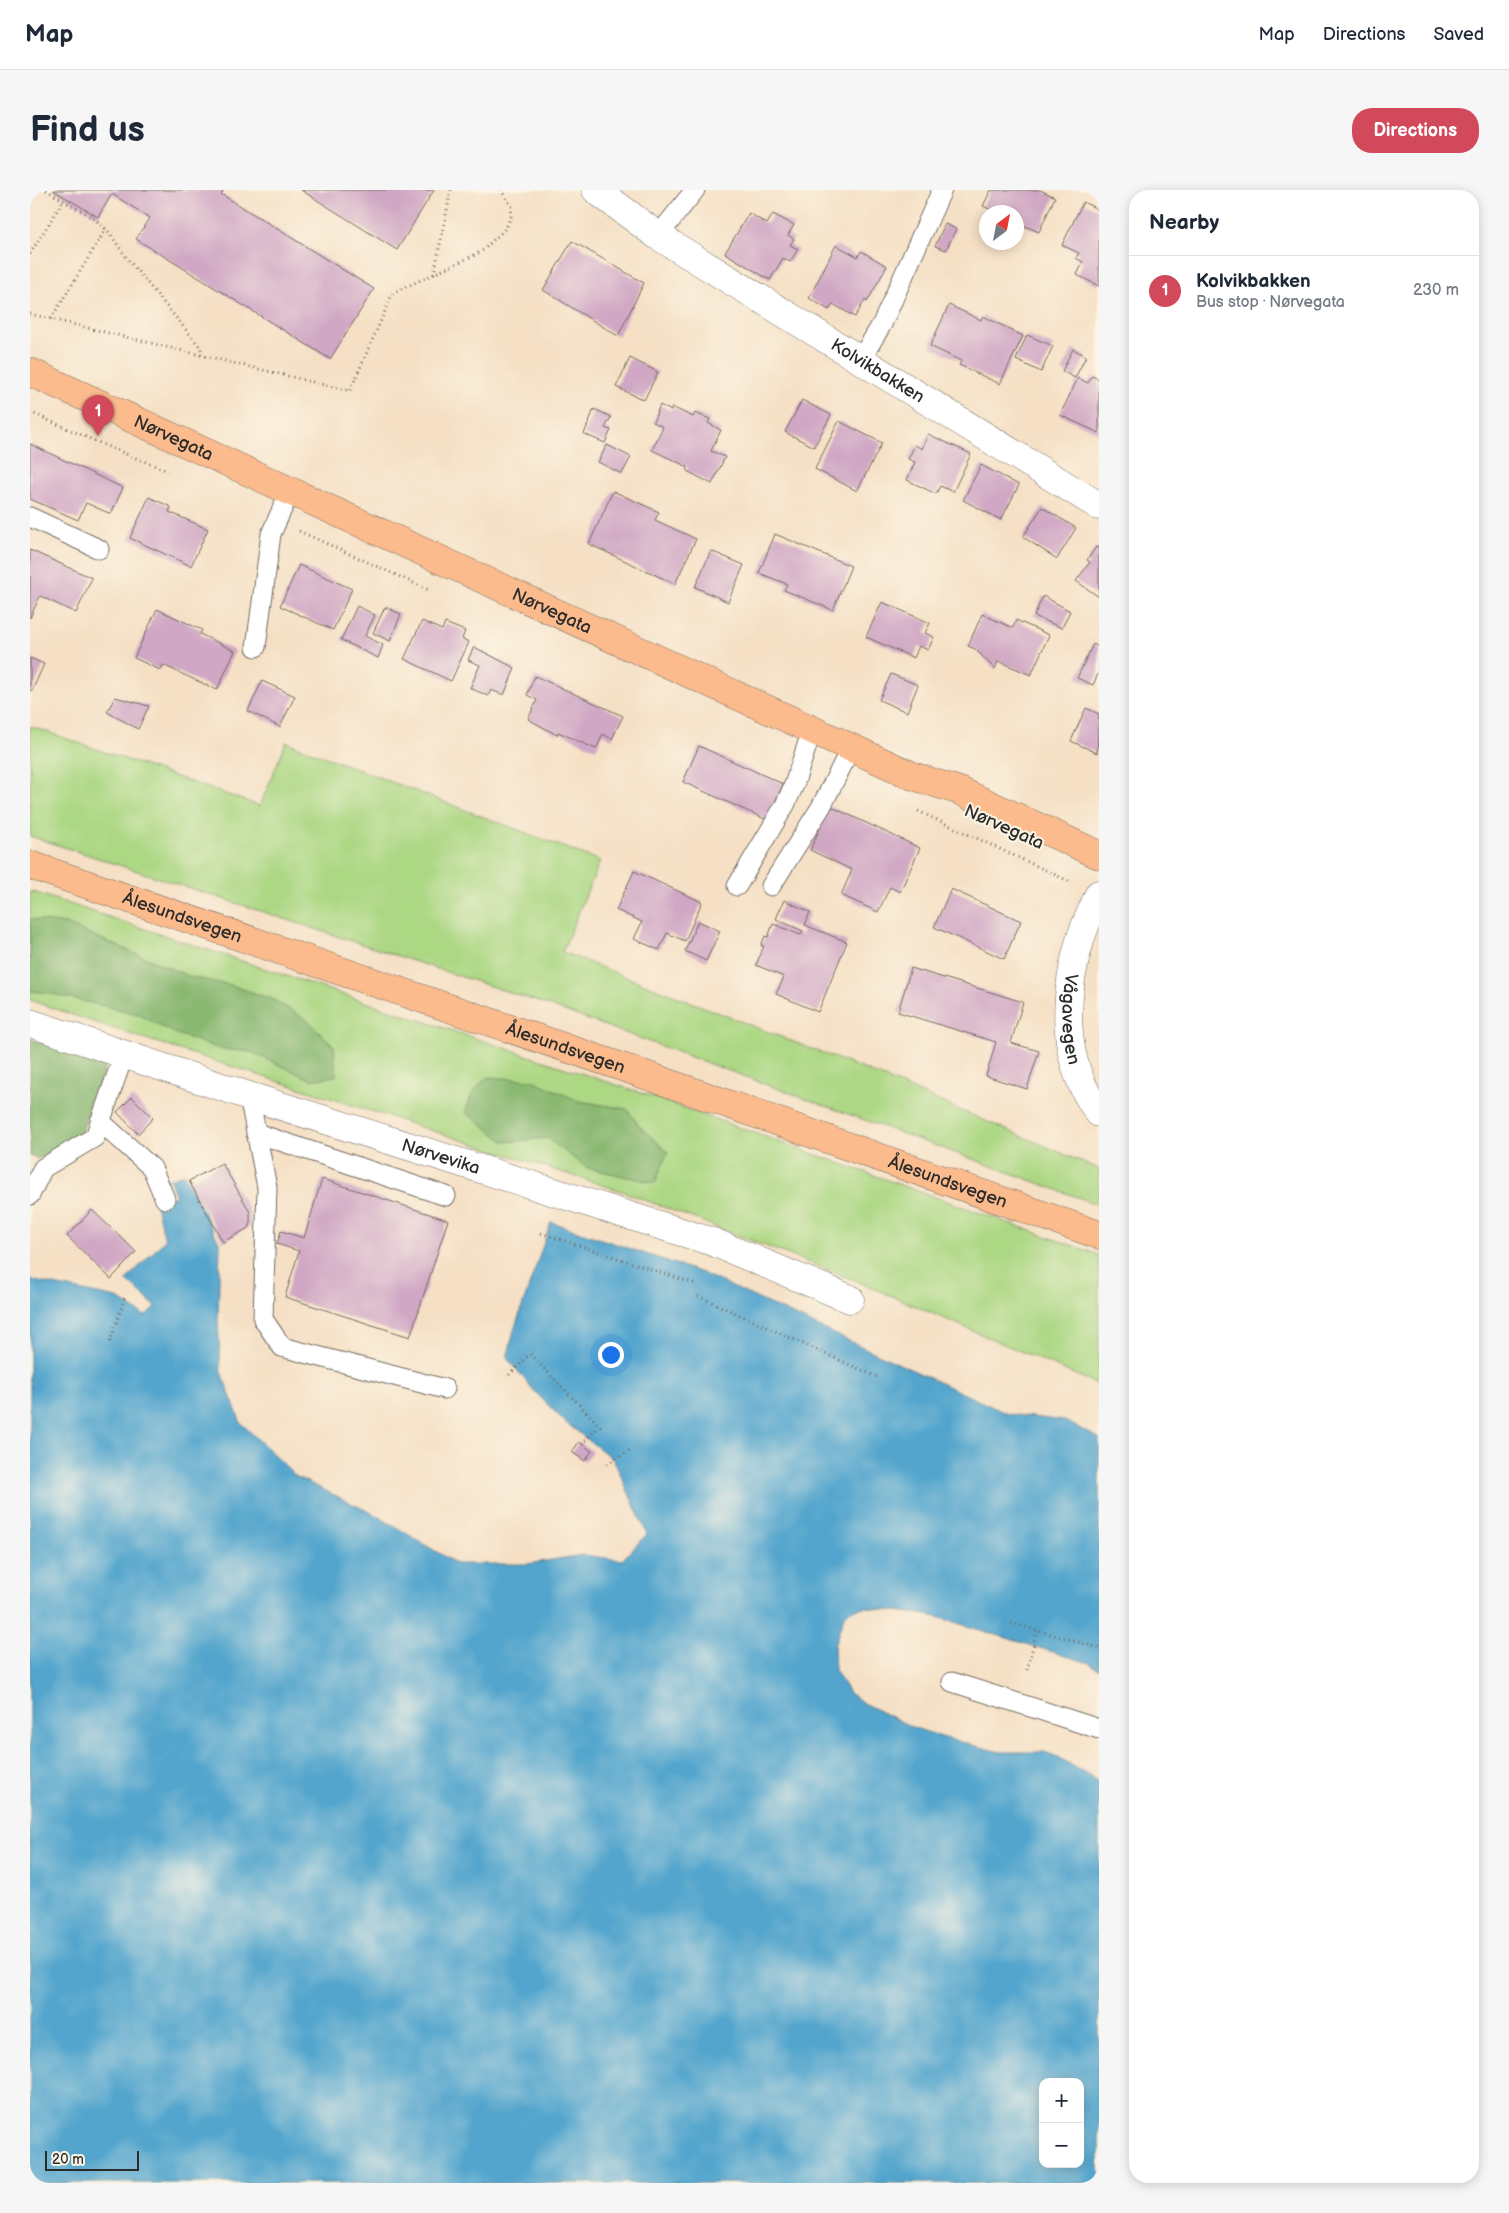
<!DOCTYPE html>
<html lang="en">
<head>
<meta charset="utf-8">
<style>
	:root { --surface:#fff; --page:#f6f6f7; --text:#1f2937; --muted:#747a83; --line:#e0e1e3; --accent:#d1495b }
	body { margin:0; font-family:"Balsamiq Sans",sans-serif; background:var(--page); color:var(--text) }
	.controls { position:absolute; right:15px; bottom:15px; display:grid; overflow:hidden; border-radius:10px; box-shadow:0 2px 12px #0003 }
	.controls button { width:45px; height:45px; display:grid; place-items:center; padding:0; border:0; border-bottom:1px solid var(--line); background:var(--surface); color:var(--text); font:25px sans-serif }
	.compass { position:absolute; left:949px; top:15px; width:45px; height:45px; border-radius:50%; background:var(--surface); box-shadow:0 2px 12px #0003; rotate:32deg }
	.scale { position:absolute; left:15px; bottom:12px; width:94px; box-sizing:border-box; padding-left:5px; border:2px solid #2b2b2b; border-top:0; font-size:14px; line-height:18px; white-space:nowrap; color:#2b2b2b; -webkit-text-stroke:4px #fcf5e5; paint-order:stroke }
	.you { position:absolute; left:580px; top:1164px; width:18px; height:18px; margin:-12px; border:4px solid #fff; border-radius:50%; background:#1a73e8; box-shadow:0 0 0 8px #1a73e833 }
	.badge { display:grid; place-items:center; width:32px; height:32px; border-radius:50%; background:var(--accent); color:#fff; font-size:16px; font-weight:700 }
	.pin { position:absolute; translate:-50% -41px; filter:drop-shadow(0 1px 2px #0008) }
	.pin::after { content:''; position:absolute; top:26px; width:18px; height:15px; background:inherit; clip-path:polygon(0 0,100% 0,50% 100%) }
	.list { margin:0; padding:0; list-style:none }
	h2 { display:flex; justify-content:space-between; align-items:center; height:65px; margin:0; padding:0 20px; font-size:21px }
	h2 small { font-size:16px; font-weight:400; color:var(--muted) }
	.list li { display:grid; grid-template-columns:32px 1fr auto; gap:15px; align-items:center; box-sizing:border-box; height:70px; padding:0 20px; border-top:1px solid var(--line) }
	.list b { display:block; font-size:19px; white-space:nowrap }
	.list p { margin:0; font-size:16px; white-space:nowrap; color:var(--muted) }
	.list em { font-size:16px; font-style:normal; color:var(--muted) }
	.map { position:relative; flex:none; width:1069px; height:1993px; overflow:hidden; border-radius:20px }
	header { display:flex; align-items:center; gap:30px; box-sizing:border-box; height:70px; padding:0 25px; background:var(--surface); border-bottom:1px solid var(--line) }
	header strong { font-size:24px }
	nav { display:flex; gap:28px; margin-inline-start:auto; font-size:18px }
	.intro { display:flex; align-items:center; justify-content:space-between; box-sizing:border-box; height:120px; padding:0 30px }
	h1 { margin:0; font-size:35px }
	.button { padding:12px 22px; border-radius:20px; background:var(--accent); color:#fff; font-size:18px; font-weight:700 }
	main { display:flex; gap:30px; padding:0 30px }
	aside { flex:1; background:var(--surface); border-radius:20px; box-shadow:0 2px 12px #0003 }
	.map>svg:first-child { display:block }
	.green { fill:#acd783; stroke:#6c8157 }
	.forest { fill:#89b871; stroke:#5a724e }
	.water { fill:#52a5cd; stroke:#3e687c; fill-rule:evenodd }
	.building { fill:#d0a7c4 }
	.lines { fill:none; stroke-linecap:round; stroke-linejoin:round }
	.lane-casing { stroke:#726a61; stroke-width:21 }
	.street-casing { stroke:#726a61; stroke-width:29 }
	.primary-casing { stroke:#726a61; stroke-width:29 }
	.highway-casing { stroke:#726a61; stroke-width:29 }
	.path { stroke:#726a61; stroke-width:3; stroke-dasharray:1 4; stroke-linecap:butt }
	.lane { stroke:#fff; stroke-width:19 }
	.street { stroke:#fff; stroke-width:28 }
	.primary { stroke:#fbbb8c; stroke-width:28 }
	.highway { stroke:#fbbb8c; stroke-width:28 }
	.labels { text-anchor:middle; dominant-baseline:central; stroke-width:4; stroke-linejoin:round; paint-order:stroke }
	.street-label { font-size:18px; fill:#2b2b2b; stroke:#fcf5e5 }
</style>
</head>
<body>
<header>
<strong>Map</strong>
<nav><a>Map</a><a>Directions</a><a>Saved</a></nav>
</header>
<div class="intro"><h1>Find us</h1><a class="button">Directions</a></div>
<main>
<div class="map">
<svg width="1069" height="1993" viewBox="0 0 1069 1993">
	<rect width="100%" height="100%" fill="#fcf5e5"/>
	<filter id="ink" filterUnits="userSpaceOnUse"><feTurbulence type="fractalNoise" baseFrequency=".02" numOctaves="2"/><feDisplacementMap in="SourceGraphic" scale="10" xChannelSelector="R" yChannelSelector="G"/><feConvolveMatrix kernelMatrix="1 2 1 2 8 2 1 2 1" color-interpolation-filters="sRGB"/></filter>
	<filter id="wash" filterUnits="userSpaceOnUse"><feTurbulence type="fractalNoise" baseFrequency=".0096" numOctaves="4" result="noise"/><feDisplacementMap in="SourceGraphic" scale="20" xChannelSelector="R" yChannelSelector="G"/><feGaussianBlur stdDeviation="1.12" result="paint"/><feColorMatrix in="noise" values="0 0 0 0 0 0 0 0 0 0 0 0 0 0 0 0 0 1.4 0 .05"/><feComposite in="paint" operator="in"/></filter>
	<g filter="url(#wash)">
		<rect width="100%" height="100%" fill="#f5e0c5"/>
		<g class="green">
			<path d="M0 536 230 616 256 552 570 671 532 762 831 878 1069 979V1015L512 813 0 646Z"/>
			<path d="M0 701 620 906 1069 1065V1195L827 1091 597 1003 72 835 0 810Z"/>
		</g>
		<g class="forest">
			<path d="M0 729 36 734 161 787 201 795 242 809 279 831 304 856 306 886 282 890 221 862 190 859 144 843 108 824 18 803 0 801Z"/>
			<path d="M0 849 76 874 50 946 8 969 0 966Z"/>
			<path d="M457 887 502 890 549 911 597 919 610 937 638 962 625 993 557 978 517 948 475 952 435 922 443 902Z"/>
		</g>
		<path class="water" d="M154 984 190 1054 188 1131 191 1182 211 1233 267 1287 346 1325 427 1374H497L553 1365 592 1370 617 1344 584 1270 535 1232 506 1203 477 1168 484 1140 521 1032 672 1083 978 1224 1035 1231 1069 1248V1479L1059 1473 904 1426 835 1417 821 1420 814 1426 804 1456 805 1480 819 1503 835 1514 882 1537 915 1548 970 1562H1015L1028 1567 1069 1592V1993H0V1090L87 1108 115 1126 125 1116 96 1090 135 1050 125 1012 146 1006 139 989ZM1013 1892H1050V1974H1013Z"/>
		<g id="blocks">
			<g class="building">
				<path d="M23 0H194L191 4 344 99 300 169 106 49 120 28 82 4 68 27Z"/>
				<path d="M271 0H404L367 60Z"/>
				<path d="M961 0H1010L1025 7 1009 42 986 32V22H966L953 16Z"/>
				<path d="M1053 12 1069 20V96L1047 85 1053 72 1046 68 1049 63 1032 55Z"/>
				<path d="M719 23 737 34 743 24 764 35 758 45 764 49 760 55 768 59 760 72 753 68 740 90 695 63Z"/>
				<path d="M915 34 926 39 916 60 905 56Z"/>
				<path d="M542 51 614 93 588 146 513 100Z"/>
				<path d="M806 55 828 67 831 61 857 76 837 112 835 110 825 127 803 114 799 120 779 108Z"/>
				<path d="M919 115 951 130 953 126 993 146 970 194 929 175 931 171 900 156Z"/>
				<path d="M997 145 1023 156 1011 182 986 170Z"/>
				<path d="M1043 159 1056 166 1045 188 1032 181Z"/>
				<path d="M600 168 628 182 614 210 586 197Z"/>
				<path d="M1062 186 1069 189V243L1030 225 1048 188 1058 193Z"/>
				<path d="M772 210 801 225 784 257 755 242Z"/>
				<path d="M630 215 641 221 642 217 663 227 665 223 680 229 678 233 691 240 681 261 695 267 682 294 657 281 658 277 622 260 633 237 623 232Z"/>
				<path d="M564 219 581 227 575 238 581 240 575 253 554 244Z"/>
				<path d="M809 231 852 253 827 301 785 279Z"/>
				<path d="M898 244 941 264 923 302 910 296 906 304 877 290 885 272 878 269 885 255 892 259Z"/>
				<path d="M0 254 93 298 81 324 56 313 48 330 0 309Z"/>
				<path d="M577 255 601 267 592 284 568 272Z"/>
				<path d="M951 275 989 295 971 330 933 310Z"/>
				<path d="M583 301 629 322 625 330 666 349 645 394 559 354Z"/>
				<path d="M119 307 141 317 139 322 178 339 161 376 100 348Z"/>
				<path d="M1012 317 1046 338 1027 369 993 347Z"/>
				<path d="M745 344 821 376 803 420 754 400 757 394 729 383Z"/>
				<path d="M1066 357 1069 358V407L1046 391 1060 372 1057 370Z"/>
				<path d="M0 360 62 388 46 423 10 406 0 428Z"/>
				<path d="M681 361 714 375 698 412 665 397Z"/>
				<path d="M269 375 322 399 303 440 250 416Z"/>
				<path d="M1013 406 1040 421 1032 438 1004 426Z"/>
				<path d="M852 412 900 433 895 443 904 447 898 460 889 456 884 468 836 447Z"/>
				<path d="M327 416 345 425 335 446 353 455 348 468 311 450Z"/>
				<path d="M355 417 371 424 360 451 343 443Z"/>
				<path d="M127 419 172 440 170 444 205 461 187 500 133 475 130 480 104 468Z"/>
				<path d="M952 424 983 438 986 430 1019 445 1001 485 968 471 965 479 945 459 938 456Z"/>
				<path d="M392 431 412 440 415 433 435 441 432 449 439 452 421 491 374 469Z"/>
				<path d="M1063 454 1069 457V482L1063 495 1047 488Z"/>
				<path d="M444 457 485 478 474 505 461 500 458 506 440 498 450 475 438 470Z"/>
				<path d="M0 468 14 474 2 501 0 500Z"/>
				<path d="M861 484 888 495 877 522 849 510Z"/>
				<path d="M505 486 593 526 582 549 573 544 566 559 528 542 527 545 498 529 507 510 497 505Z"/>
				<path d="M232 491 265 506 250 537 218 521Z"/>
				<path d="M85 507 119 516 108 539 77 522Z"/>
				<path d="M1056 518 1069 524 1067 563 1041 551Z"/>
				<path d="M669 556 753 594 737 630 653 592Z"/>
				<path d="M800 616 890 658 870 702 860 697 848 722 811 705 822 680 780 660Z"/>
				<path d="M604 681 672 712 655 751 637 743 629 760 604 749 612 732 586 720Z"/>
				<path d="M921 699 991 731 974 769 904 737Z"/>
				<path d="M754 710 780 722 775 735 817 752 788 822 746 804 754 787 726 775 734 756H731L735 746 738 747 743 734 771 745 773 741 746 729Z"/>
				<path d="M668 731 690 741 676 771 655 761Z"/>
				<path d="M881 778 993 812 981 853 1009 861 997 899 956 886 966 852 868 822Z"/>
				<path d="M102 907 123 928 108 944 87 922Z"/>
				<path d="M192 973 220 1022V1037L193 1052 159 991Z"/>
				<path d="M292 989 418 1030 380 1147 255 1107 269 1061 247 1054 251 1041 274 1048Z"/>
				<path d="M62 1020 106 1062 81 1089 37 1046Z"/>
				<path d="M549 1252 562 1261 555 1271 542 1262Z"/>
			</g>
		</g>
	</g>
	<g filter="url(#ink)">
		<use href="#blocks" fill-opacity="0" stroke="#726a61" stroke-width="1"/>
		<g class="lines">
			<g class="lane-casing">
				<g id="lane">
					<path d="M628 46 665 0"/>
					<path d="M831 169 852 134 912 0"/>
					<path d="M0 327 69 359"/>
					<path d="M226 457 241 344 260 301"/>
					<path d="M707 696 755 615 764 595 782 540"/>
					<path d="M741 696 791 617 821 558"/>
					<path d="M219 906 237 997 233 1129 252 1157 415 1199"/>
					<path d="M70 931 122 978 135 1009"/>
					<path d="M226 943 416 1006"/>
					<path d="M0 1005 13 978 65 947 94 864"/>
					<path d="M922 1492 1069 1539"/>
				</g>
			</g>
			<g class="street-casing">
				<g id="street">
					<path id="s1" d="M566 0 628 46 1069 316"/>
					<path id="s2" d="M1069 704C1063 718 1056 732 1051 747 1033 806 1030 871 1069 923"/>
					<path id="s3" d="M0 833 219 906 683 1052 820 1109"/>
				</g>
			</g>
			<g class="primary-casing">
				<g id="primary">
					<path id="s4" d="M0 182 883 586 930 601 1069 665"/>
				</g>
			</g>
			<g class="highway-casing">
				<g id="highway">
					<path id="s5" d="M0 675 630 890 1069 1045"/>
				</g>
			</g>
			<g class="path">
				<path d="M16 0 66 30 78 41 96 67 171 158V166"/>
				<path d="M0 64 33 11"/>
				<path d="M404 84 421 0"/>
				<path d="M0 124 320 201 363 103 451 62 476 38 481 26 482 17 471 0"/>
				<path d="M21 129 76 39"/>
				<path d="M0 222 81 258 138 281"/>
				<path d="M269 341 399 400"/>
				<path d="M888 621 1041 692"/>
				<path d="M511 1043 666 1094"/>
				<path d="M668 1106 849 1188"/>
				<path d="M80 1152 95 1107"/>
				<path d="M479 1185 500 1164 570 1236 554 1251"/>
				<path d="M577 1274 602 1259"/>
				<path d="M981 1433 1069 1458"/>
				<path d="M997 1480 1007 1441"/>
			</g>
			<use href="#lane" class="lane"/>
			<use href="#street" class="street"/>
			<use href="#primary" class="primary"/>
			<use href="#highway" class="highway"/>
		</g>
	</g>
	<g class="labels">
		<g class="street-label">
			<text stroke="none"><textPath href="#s1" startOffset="335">Kolvikbakken</textPath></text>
			<text stroke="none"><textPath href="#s4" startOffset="158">Nørvegata</textPath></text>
			<text stroke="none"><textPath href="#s4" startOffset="574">Nørvegata</textPath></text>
			<text transform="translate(974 637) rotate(24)">Nørvegata</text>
			<text stroke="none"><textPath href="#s5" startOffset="161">Ålesundsvegen</textPath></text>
			<text stroke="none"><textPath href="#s2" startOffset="130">Vågavegen</textPath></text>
			<text stroke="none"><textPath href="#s5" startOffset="566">Ålesundsvegen</textPath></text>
			<text stroke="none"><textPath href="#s3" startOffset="432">Nørvevika</textPath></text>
			<text stroke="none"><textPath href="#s5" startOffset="971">Ålesundsvegen</textPath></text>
		</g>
	</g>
</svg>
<div class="controls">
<button>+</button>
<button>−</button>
</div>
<svg class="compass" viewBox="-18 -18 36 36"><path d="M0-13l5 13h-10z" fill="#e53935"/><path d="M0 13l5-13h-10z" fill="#747a83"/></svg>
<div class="scale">20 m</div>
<div class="you"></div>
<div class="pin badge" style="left:68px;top:246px">1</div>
</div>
<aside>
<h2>Nearby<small></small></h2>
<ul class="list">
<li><span class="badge">1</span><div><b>Kolvikbakken</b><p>Bus stop · Nørvegata</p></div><em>230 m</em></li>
</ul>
</aside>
</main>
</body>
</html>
